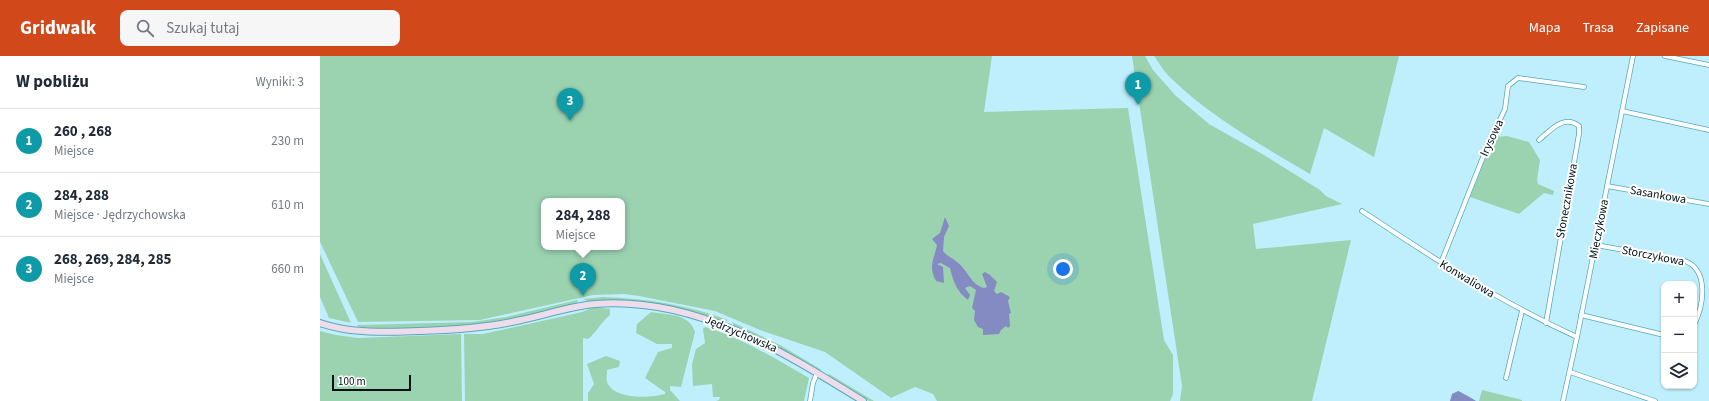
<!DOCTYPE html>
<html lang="pl">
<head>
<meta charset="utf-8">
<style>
	:root { --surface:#fff; --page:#f6f6f7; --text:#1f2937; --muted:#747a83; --line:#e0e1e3; --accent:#d1491b }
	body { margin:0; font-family:"Source Sans 3",sans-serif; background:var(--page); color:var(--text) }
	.controls { position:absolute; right:12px; bottom:12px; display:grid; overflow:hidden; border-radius:8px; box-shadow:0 1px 3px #0004 }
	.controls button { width:36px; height:36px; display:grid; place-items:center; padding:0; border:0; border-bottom:1px solid var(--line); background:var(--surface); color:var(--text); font:20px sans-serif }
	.scale { position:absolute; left:12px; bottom:10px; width:79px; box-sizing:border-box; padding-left:4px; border:2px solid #001218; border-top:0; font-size:11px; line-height:14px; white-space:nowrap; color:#001218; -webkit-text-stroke:3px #fff; paint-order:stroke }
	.you { position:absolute; left:743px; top:213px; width:14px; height:14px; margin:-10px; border:3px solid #fff; border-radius:50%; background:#1a73e8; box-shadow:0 0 0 6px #1a73e833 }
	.badge { display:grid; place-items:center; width:26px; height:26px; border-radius:50%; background:var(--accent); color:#fff; font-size:13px; font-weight:700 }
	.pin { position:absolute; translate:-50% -33px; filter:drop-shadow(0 1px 2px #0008) }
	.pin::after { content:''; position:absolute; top:21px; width:14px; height:12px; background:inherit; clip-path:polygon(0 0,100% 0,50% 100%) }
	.popup { position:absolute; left:221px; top:142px; width:84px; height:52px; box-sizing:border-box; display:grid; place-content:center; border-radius:8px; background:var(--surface); filter:drop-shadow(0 1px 3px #0005); font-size:13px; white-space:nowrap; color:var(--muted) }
	.popup b { font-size:15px; color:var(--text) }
	.popup::after { content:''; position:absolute; left:50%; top:100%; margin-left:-8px; border:8px solid transparent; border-top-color:var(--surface) }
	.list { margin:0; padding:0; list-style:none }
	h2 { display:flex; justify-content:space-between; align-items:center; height:52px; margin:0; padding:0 16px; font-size:17px }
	h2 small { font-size:13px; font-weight:400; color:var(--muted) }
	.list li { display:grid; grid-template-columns:26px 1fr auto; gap:12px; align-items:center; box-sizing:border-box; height:64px; padding:0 16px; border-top:1px solid var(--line) }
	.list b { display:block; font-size:15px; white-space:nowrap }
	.list p { margin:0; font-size:13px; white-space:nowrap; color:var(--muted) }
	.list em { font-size:13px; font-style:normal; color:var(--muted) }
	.icon { flex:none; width:22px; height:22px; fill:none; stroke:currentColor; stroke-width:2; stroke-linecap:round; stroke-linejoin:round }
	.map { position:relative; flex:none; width:1389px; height:345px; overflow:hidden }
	header { display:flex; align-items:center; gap:24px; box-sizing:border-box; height:56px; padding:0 20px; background:var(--accent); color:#fff }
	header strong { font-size:19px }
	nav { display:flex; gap:22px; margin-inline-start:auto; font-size:14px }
	.search { width:280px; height:36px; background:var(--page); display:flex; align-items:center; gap:10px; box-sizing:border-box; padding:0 14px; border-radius:8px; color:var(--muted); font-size:15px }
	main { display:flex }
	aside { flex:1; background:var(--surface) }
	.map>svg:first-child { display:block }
	.green { fill:#9bd3b1; fill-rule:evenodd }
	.water { fill:#838bc2 }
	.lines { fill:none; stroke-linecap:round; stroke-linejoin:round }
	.minor-casing { stroke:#54a8be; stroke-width:5.5 }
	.secondary-casing { stroke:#54a8be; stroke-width:8 }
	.minor { stroke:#fff; stroke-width:4 }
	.secondary { stroke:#efdcea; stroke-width:6 }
	.labels { text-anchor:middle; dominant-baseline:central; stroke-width:4; stroke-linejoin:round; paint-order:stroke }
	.street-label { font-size:12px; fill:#001218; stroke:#fff }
</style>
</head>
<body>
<header>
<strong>Gridwalk</strong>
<div class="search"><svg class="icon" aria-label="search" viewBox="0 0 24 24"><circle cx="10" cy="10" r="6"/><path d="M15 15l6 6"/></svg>Szukaj tutaj</div>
<nav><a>Mapa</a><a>Trasa</a><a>Zapisane</a></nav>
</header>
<main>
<aside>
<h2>W pobliżu<small>Wyniki: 3</small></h2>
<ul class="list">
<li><span class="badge" style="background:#0f9aa8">1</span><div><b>260 , 268</b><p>Miejsce</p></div><em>230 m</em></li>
<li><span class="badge" style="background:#0f9aa8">2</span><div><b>284, 288</b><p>Miejsce · Jędrzychowska</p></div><em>610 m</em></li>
<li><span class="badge" style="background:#0f9aa8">3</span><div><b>268, 269, 284, 285</b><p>Miejsce</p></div><em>660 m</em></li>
</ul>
</aside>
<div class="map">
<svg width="1389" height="345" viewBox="0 0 1389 345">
	<rect width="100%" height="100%" fill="#bfeffd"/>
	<g class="green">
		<path d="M0 0H672L664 56 808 52 844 284 853 299V338L850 345H617L613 338 595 331 571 342 505 296 440 274 395 255 319 240 304 238 273 239 160 264 38 266 0 186ZM224 145H302V191H224Z"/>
		<path d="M812 0H825L833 14 856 40 889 68 944 99 1000 134 1006 140 1022 148 933 168 936 193 1031 184 992 345H860L862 330Z"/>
		<path d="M834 0H1079L1054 101 1004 72 990 118C944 91 891 61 853 24 845 18 840 8 834 0Z"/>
		<path d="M1187 80 1209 86 1220 104 1217 124 1218 128 1234 135 1233 139 1224 137 1199 158 1150 141 1174 81Z"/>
		<path d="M0 198 31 267 9 262 0 241Z"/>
		<path d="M283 241C324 242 369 249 408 264L405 266C375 256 343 250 312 246 299 244 273 249 263 243Z"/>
		<path d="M257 244 258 246C188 272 113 273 40 273L37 269 152 266 186 261Z"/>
		<path d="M274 251 290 253V259C281 266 277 276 268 283L263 282V345H145L144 278H163L262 256Z"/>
		<path d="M331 256C348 259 369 257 375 276L361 331 350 330V334L360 345H268V337L274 328 267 308 286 300 300 305 299 311 287 314C287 318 286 323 287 326 294 344 330 342 345 338V336L325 322 338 296 352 292V288H337L316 277 317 268Z"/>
		<path d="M412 266 460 289 502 314 498 315 449 287 414 270Z"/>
		<path d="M385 271C422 282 456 303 489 322L484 345H396L399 344 400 341H393L392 328 373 330 372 308 376 293 385 287 383 273Z"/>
		<path d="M0 275 16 279 38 282 141 278 142 345H0Z"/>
		<path d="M509 318 554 345H549L507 320Z"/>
		<path d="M1162 334 1202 344V345H1159Z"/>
	</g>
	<g class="water">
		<path d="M625 161 629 170 624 181 623 195C629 202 632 201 637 206 648 214 650 228 664 232L667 231 662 218 665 216 670 219 677 226 674 235 677 238 681 236 690 241 688 245 691 257 689 258 690 270 688 272 686 270 681 274 679 278 663 279V273L658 271 654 264 655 255 652 252 656 234 650 230 645 232 650 239 648 244C637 236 633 225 630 212L621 207 617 208 623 211 624 227 616 225C608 210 614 204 617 189L612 183 620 177Z"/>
		<path d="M1138 335C1139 335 1153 343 1156 345H1130L1132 338Z"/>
	</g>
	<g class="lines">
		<g class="minor-casing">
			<g id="minor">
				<path d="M1345 0 1389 9"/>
				<path d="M1302 55 1389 74"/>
				<path d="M1219 84C1231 74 1244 58 1259 70V78L1226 267"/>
				<path d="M1287 130 1389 148"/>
				<path d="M1042 155C1113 202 1180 246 1257 281"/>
				<path d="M1276 189 1365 205C1389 214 1384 249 1374 269"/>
				<path d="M1121 207 1167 91 1185 53 1188 30 1198 22 1264 31"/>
				<path d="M1261 259 1344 279"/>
				<path d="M1250 316 1335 345"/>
				<path d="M1186 322 1202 255"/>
				<path d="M490 345 493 327 497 317"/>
				<path d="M1243 345 1257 281 1313 0"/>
			</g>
		</g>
		<g class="secondary-casing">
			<path id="secondary" d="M0 267C32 278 65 276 99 275 134 274 167 272 201 264 226 259 250 250 275 248 375 240 462 295 543 345"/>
		</g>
		<use href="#minor" class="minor"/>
		<use href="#secondary" class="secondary"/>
	</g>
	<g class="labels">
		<g class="street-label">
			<text transform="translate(1172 82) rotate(-65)">Irysowa</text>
			<text transform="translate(1338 139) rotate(10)">Sasankowa</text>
			<text transform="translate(1247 145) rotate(-80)">Słonecznikowa</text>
			<text transform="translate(1279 173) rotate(-79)">Mieczykowa</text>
			<text transform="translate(1333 200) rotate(11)">Storczykowa</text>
			<text transform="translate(1147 223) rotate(31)">Konwaliowa</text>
			<text transform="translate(421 278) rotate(23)">Jędrzychowska</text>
		</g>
	</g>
</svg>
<div class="controls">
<button>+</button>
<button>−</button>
<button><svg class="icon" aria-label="layers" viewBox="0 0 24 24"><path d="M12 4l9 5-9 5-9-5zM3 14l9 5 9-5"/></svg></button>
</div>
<div class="scale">100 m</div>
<div class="you"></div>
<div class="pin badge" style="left:818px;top:49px;background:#0f9aa8">1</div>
<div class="pin badge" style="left:263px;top:240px;background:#0f9aa8">2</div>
<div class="popup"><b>284, 288</b>Miejsce</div>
<div class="pin badge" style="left:250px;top:65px;background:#0f9aa8">3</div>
</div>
</main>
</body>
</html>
